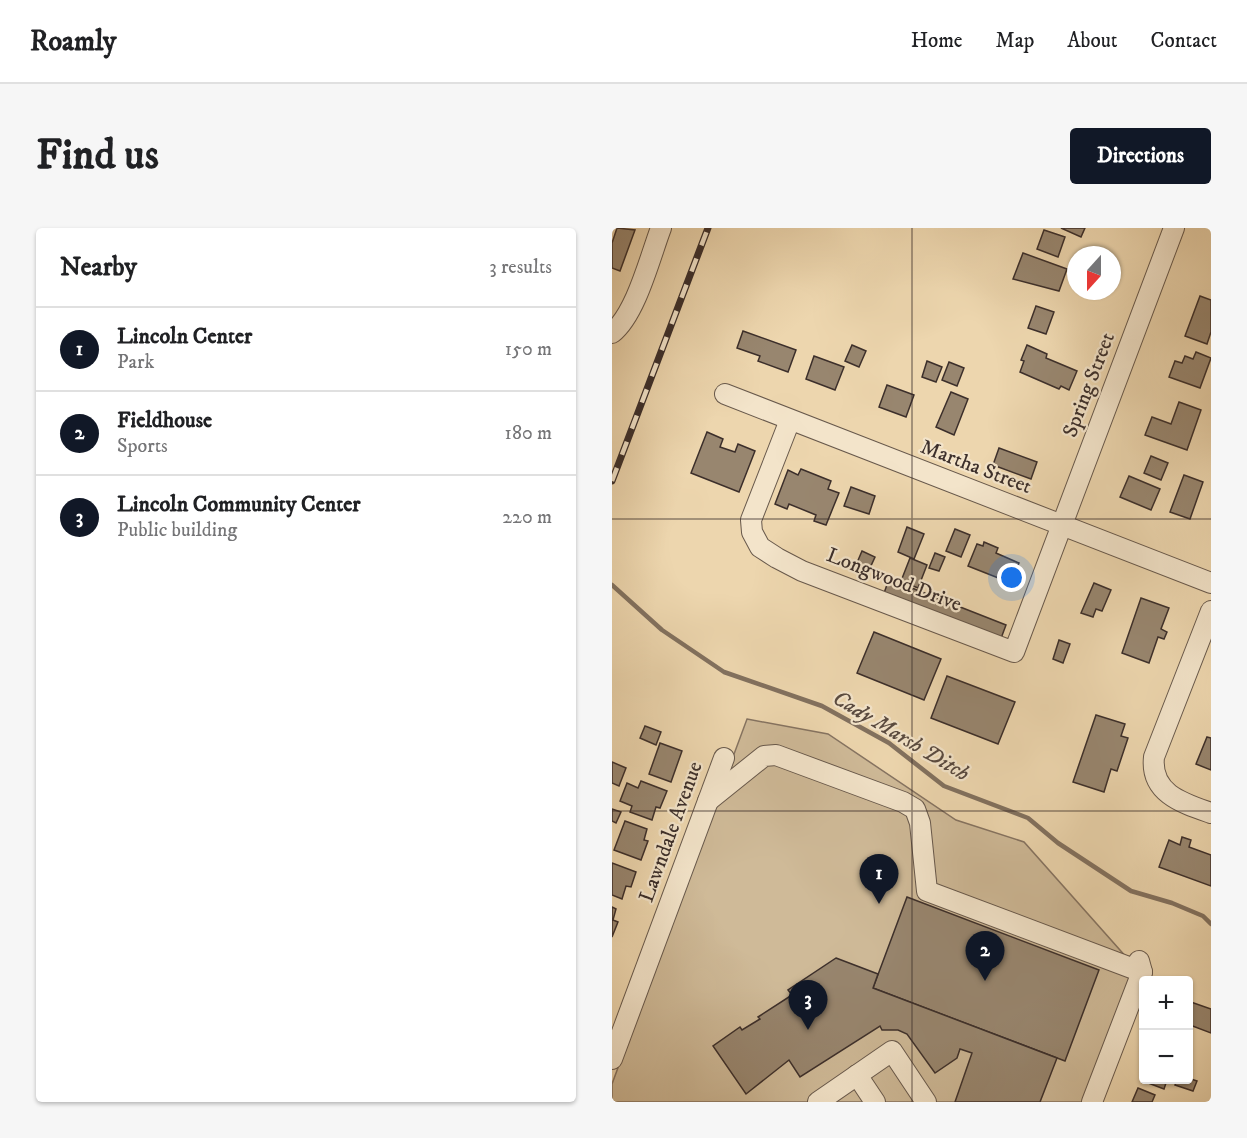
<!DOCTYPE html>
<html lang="en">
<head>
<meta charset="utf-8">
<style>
	:root { --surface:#fff; --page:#f6f6f6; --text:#202124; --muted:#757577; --line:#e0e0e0; --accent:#111827 }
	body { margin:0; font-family:"IM FELL DW Pica",serif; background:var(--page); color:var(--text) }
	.controls { position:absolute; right:18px; bottom:18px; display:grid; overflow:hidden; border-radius:6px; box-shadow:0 2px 4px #0004 }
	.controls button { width:54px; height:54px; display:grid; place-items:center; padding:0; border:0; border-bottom:2px solid var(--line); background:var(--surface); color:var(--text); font:30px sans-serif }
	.compass { position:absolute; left:455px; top:18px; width:54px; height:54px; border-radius:50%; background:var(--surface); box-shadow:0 2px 4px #0004; rotate:201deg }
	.you { position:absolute; left:400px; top:350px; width:21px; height:21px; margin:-15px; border:4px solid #fff; border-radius:50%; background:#1a73e8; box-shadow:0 0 0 9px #1a73e833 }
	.badge { display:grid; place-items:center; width:39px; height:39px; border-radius:50%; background:var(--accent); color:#fff; font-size:20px; font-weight:700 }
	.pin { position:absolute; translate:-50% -50px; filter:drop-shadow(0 2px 3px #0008) }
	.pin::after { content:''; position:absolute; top:32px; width:21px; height:18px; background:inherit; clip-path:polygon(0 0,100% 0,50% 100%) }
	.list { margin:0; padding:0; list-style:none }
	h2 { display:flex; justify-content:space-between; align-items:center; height:78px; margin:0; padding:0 24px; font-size:26px }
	h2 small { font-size:20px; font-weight:400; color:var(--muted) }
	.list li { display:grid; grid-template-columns:39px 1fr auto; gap:18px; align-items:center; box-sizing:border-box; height:84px; padding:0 24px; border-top:2px solid var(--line) }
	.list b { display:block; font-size:22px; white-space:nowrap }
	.list p { margin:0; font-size:20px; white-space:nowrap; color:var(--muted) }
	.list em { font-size:20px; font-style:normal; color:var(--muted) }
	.map { position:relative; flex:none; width:599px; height:874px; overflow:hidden; border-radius:6px }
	header { display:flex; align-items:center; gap:36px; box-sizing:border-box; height:84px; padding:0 30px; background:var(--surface); border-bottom:2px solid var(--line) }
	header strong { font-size:28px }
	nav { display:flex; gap:33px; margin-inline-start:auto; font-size:21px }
	.intro { display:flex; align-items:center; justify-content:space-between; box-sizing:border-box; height:144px; padding:0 36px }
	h1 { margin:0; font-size:42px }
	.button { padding:15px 27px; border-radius:6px; background:var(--accent); color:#fff; font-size:21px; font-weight:700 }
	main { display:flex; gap:36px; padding:0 36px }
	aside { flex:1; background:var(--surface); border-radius:6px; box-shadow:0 2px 4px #0004 }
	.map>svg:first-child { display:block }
	.green { fill:#cfba98; stroke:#867462; stroke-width:1.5 }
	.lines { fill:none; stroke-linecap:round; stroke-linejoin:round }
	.stream { stroke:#82715f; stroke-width:4.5 }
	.building { fill:#98866f; stroke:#3c2f2b; stroke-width:1.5 }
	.minor-casing { stroke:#68594c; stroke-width:22 }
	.minor { stroke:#f3e4ca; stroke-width:20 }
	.rail-casing { stroke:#3c2f2b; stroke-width:7 }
	.rail { stroke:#f3e4ca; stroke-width:4.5; stroke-dasharray:14; stroke-linecap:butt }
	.grid { fill:none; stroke:#3c2f2b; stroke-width:1.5; stroke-opacity:0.55 }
	.labels { text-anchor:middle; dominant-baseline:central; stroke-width:4.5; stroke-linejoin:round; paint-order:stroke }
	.street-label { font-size:21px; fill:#3c2f2b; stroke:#f3e4ca }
	.water-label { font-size:22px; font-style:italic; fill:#594a40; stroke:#f3e4ca }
</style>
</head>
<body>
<header>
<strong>Roamly</strong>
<nav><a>Home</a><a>Map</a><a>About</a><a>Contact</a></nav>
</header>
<div class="intro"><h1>Find us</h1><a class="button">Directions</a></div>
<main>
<aside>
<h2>Nearby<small>3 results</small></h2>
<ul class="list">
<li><span class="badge">1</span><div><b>Lincoln Center</b><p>Park</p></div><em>150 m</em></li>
<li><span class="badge">2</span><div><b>Fieldhouse</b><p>Sports</p></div><em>180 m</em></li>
<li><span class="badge">3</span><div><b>Lincoln Community Center</b><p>Public building</p></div><em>220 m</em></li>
</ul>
</aside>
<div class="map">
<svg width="599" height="874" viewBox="0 0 599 874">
	<rect width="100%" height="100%" fill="#edd6ae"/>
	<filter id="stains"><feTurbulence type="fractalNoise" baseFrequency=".00333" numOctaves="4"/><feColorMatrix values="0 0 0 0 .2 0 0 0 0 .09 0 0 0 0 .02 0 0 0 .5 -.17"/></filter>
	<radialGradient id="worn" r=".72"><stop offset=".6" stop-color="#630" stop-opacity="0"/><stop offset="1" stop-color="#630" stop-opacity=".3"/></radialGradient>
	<path class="green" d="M135 491 216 506 344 592 412 614 523 739 472 874H0V856Z"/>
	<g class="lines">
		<path class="stream" d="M0 357 50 402 112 444 210 478 277 515 332 558 416 590 446 615 519 663 560 675 591 688 599 696"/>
	</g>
	<g class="building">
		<path d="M5 0 23 2 8 43 0 40V15Z"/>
		<path d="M449 0H473L469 9Z"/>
		<path d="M432 2 453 9 446 29 425 21Z"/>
		<path d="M411 25 455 41 447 63 401 51Z"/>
		<path d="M588 68 599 72V104L595 116 573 108Z"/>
		<path d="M424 78 442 84 434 106 416 100Z"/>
		<path d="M131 103 184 122 176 144 146 133 148 128 125 120Z"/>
		<path d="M240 117 254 123 247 139 233 133Z"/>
		<path d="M415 117 435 126 434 130 465 143 457 162 449 158 447 161 408 144 412 133 409 132Z"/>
		<path d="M584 124 599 130 588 160 557 149 563 133 570 135 573 128 581 131Z"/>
		<path d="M202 128 232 139 223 162 194 151Z"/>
		<path d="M315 133 330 139 324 154 310 149Z"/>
		<path d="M337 134 352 140 345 158 330 152Z"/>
		<path d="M275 157 302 167 294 189 267 179Z"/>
		<path d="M339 164 356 171 342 207 324 199Z"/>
		<path d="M567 174 589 182 575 222 533 207 540 189 559 196Z"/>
		<path d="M95 204 111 211 108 219 123 224 126 216 143 223 127 264 79 245Z"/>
		<path d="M387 220 425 234 419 251 381 237Z"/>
		<path d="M539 228 556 235 549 252 532 245Z"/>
		<path d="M189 241 219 253 216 261 227 265 214 297 202 293 204 287 177 276 175 281 163 276 176 242 186 247Z"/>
		<path d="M572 247 591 254 578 291 558 284Z"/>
		<path d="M517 248 548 261 539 282 508 269Z"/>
		<path d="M239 259 263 268 257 286 232 278Z"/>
		<path d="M295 299 312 306 302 331 286 324Z"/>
		<path d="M343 301 358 307 349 329 334 323Z"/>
		<path d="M372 314 386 320 384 325 407 335 399 355 356 338 365 316 371 318Z"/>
		<path d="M250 323 263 329 257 342 244 337Z"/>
		<path d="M323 325 333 329 327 343 317 340Z"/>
		<path d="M298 330 315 337 306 360 289 353Z"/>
		<path d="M277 351 394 397 388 413 271 368Z"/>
		<path d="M482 355 499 362 490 383 484 381 481 389 469 385Z"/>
		<path d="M529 370 557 380 549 401 555 404 552 411 546 409 537 435 510 425Z"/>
		<path d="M262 404 329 431 312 472 245 445Z"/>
		<path d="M447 412 458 416 451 435 441 431Z"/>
		<path d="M335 448 403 474 386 516 319 490Z"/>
		<path d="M484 487 513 496 509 508 516 510 505 543 499 541 492 564 461 554Z"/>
		<path d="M33 498 49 504 44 517 28 510Z"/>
		<path d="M595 509 599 510V542L584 536Z"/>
		<path d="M48 515 70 523 59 554 37 546Z"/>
		<path d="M0 534 14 540 7 558 0 555Z"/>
		<path d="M29 553 55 563 48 580 44 579 40 592 18 584 20 578 8 573 15 555 26 560Z"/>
		<path d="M0 581 9 584 4 595 0 593Z"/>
		<path d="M13 593 35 601 32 612 36 613 29 632 2 622Z"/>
		<path d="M570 609 579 612 577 619 599 627V658L547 639 557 612 568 617Z"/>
		<path d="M0 635 24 644 19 659 14 658 10 671 0 667Z"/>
		<path d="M295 669 487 742 453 833 261 760Z"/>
		<path d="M0 679 4 681 1 692 6 694 0 709Z"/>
		<path d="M224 730 266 746 261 760 445 830 428 874H343L360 825 348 821 345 830 323 845 295 806 286 802H270L268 798 188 849 177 832 134 866 101 818 128 799 130 802 148 791 146 789 180 767 176 762Z"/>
		<path d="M576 773 599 781V805L578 797 576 803Z"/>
		<path d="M532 850V852H555L552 861 531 853Z"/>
		<path d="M576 850 585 853 581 863 563 857 565 852Z"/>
		<path d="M526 860 543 867 540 874H520Z"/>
	</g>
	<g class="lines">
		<g class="minor-casing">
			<g id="minor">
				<path d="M0 105C24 86 38 29 49 0"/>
				<path d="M113 166 599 355"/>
				<path d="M178 192 139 292 140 304 148 319 165 330 190 343 402 424 562 0"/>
				<path d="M599 383 542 529C538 565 570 575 599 585"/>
				<path d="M96 573 152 528 164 527 291 574 303 581 308 595 315 663 530 744"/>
				<path d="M0 831 112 530"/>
				<path d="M245 847 263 874"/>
				<path d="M206 874 280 823 314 874"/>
				<path d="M480 874 530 744 527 733"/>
			</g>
		</g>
		<use href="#minor" class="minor"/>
		<g class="rail-casing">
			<path id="rail" d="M0 253 96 0"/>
		</g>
		<use href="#rail" class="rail"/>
	</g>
	<path class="grid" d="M300 0V874M0 291H599M0 583H599"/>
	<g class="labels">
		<g class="street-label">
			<text transform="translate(477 157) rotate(-69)">Spring Street</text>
			<text transform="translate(364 239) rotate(21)">Martha Street</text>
			<text transform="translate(282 352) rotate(21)">Longwood Drive</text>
			<text transform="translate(59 604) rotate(-70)">Lawndale Avenue</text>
		</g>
		<g class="water-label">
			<text transform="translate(289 508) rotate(31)">Cady Marsh Ditch</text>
		</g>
	</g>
	<rect width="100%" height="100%" filter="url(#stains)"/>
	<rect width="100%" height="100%" fill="url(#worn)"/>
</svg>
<div class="controls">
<button>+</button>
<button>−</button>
</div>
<svg class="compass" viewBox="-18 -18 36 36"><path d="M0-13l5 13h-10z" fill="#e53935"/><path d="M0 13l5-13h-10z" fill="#757577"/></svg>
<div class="you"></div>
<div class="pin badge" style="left:267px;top:676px">1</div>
<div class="pin badge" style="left:373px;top:753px">2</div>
<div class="pin badge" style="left:196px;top:802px">3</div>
</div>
</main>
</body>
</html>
